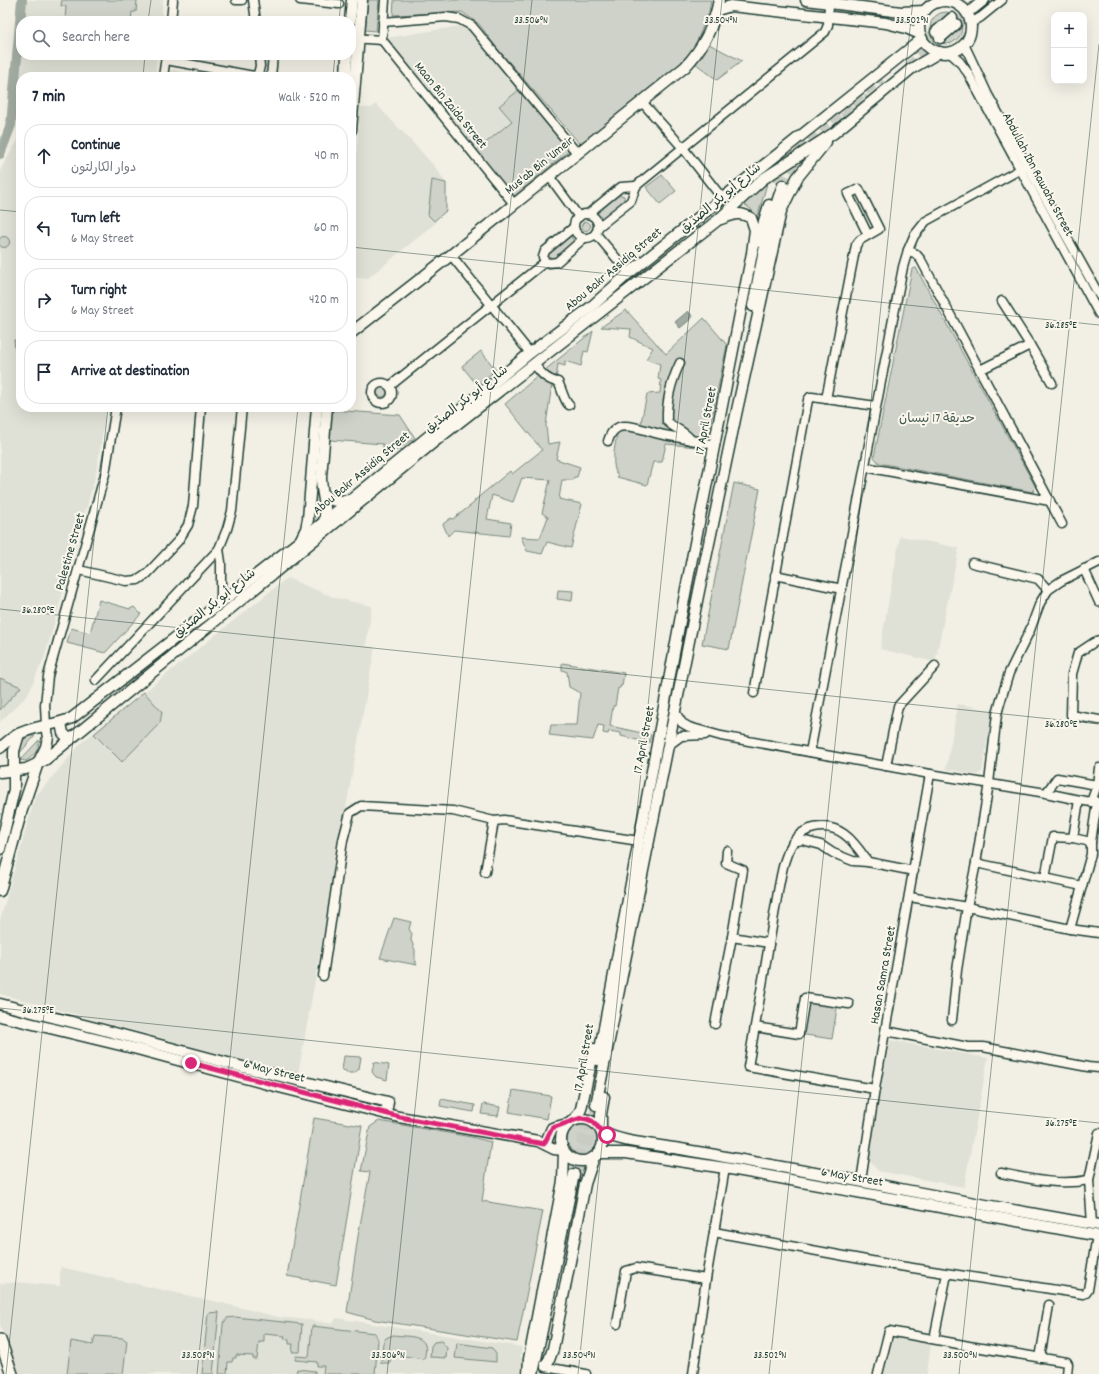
<!DOCTYPE html>
<html lang="en">
<head>
<meta charset="utf-8">
<style>
	:root { --surface:#fff; --page:#f6f6f7; --text:#1f2937; --muted:#747a83; --line:#e0e1e3 }
	body { margin:0; font-family:Dekko,"Playpen Sans Arabic",sans-serif; background:var(--page); color:var(--text) }
	.controls { position:absolute; right:12px; top:12px; display:grid; overflow:hidden; border-radius:8px; box-shadow:0 4px 16px #0002 }
	.controls button { width:36px; height:36px; display:grid; place-items:center; padding:0; border:0; border-bottom:1px solid var(--line); background:var(--surface); color:var(--text); font:20px sans-serif }
	.stop { position:absolute; width:12px; height:12px; margin:-9px; border:3px solid #db2777; border-radius:50%; background:#fff }
	.stop.end { background:#db2777; border-color:#fff; box-shadow:0 1px 4px #0008 }
	.list { margin:0; padding:0; list-style:none }
	h2 { display:flex; justify-content:space-between; align-items:center; height:52px; margin:0; padding:0 16px; font-size:17px }
	h2 small { font-size:13px; font-weight:400; color:var(--muted) }
	.list li { display:grid; grid-template-columns:26px 1fr auto; gap:12px; align-items:center; box-sizing:border-box; height:64px; margin:0 8px 8px; padding:0 8px; border:1px solid var(--line); border-radius:16px }
	.list b { display:block; font-size:15px; white-space:nowrap }
	.list p { margin:0; font-size:13px; white-space:nowrap; color:var(--muted) }
	.list em { font-size:13px; font-style:normal; color:var(--muted) }
	.icon { flex:none; width:22px; height:22px; fill:none; stroke:currentColor; stroke-width:2; stroke-linecap:round; stroke-linejoin:round }
	.map { position:relative; flex:none; width:1099px; height:1374px; overflow:hidden }
	.search { position:absolute; background:var(--surface); box-shadow:0 4px 16px #0002; left:16px; top:16px; width:340px; height:44px; display:flex; align-items:center; gap:10px; box-sizing:border-box; padding:0 14px; border-radius:16px; color:var(--muted); font-size:15px }
	.panel { position:absolute; background:var(--surface); box-shadow:0 4px 16px #0002; left:16px; top:72px; width:340px; height:340px; border-radius:16px }
	.map>svg:first-child { display:block }
	.built { fill:#e0e1d6 }
	.green { fill:#cfd2c8; stroke:#77887e }
	.water { fill:#a2aba1; stroke:#6e7f75 }
	.lines { fill:none; stroke-linecap:round; stroke-linejoin:round }
	.river { stroke:#a2aba1; stroke-width:10 }
	.major-tunnel { stroke:#c8ccc2; stroke-width:10; stroke-dasharray:10 5; stroke-linecap:butt }
	.minor-casing { stroke:#1f3d34; stroke-width:11 }
	.major-casing { stroke:#1f3d34; stroke-width:13 }
	.highway-casing { stroke:#1f3d34; stroke-width:14 }
	.minor { stroke:#fbf7ec; stroke-width:8 }
	.major { stroke:#fbf7ec; stroke-width:10 }
	.highway { stroke:#fbf7ec; stroke-width:11 }
	.route { stroke:#db2777; stroke-width:5 }
	.ticks { fill:none; stroke:#1f3d34; stroke-width:1; stroke-opacity:0.45 }
	.labels { text-anchor:middle; dominant-baseline:central; stroke-width:4; stroke-linejoin:round; paint-order:stroke }
	.street-label { font-size:13px; fill:#1f3d34; stroke:#fbf7ec }
	.park-label { font-size:13px; fill:#425b52; stroke:#fbf7ec }
	.ticks-label { font-size:10px; text-anchor:middle; fill:#1f3d34; stroke:#fbf7ec; stroke-width:4; stroke-linejoin:round; paint-order:stroke }
</style>
</head>
<body>
<div class="map">
<svg width="1099" height="1374" viewBox="0 0 1099 1374">
	<rect width="100%" height="100%" fill="#f2f0e5"/>
	<filter id="ink" filterUnits="userSpaceOnUse"><feTurbulence type="fractalNoise" baseFrequency=".025" numOctaves="2"/><feDisplacementMap in="SourceGraphic" scale="8" xChannelSelector="R" yChannelSelector="G"/><feConvolveMatrix kernelMatrix="1 2 1 2 8 2 1 2 1" color-interpolation-filters="sRGB"/></filter>
	<g filter="url(#ink)">
		<g class="built">
			<path d="M23 0H163L161 21H22Z"/>
			<path d="M466 25 569 151 513 197 386 38Z"/>
			<path d="M21 31V55H157L155 77H21V407H107L96 474 45 656 27 696 0 722V170L18 140 16 104Z"/>
			<path d="M174 70 177 71 207 77H168L170 71Z"/>
			<path d="M376 104 417 147 436 168 446 183 432 180 434 221 437 222 367 279 351 277V223L360 107 371 108Z"/>
			<path d="M900 536 959 548 935 662 880 649Z"/>
			<path d="M287 578 336 598 372 606 366 646 375 647 298 1075 0 994V920L35 797 83 741Z"/>
			<path d="M958 704 993 710 982 771 978 775 946 769Z"/>
			<path d="M890 1040 988 1058 964 1187 878 1171 868 1159Z"/>
			<path d="M60 1267 222 1303 278 1317 310 1320 333 1324 336 1318 522 1347 520 1357 523 1359 520 1374H17L0 1325V1284L16 1282 60 1286Z"/>
			<path d="M891 1337 931 1344 927 1374H884Z"/>
		</g>
		<g class="green">
			<path d="M62 0H137L136 12H132L131 21H65L66 6H61Z"/>
			<path d="M368 0H379L376 31 365 30Z"/>
			<path d="M394 0H711L709 12 691 55 580 144 496 47 479 24 462 12 393 15Z"/>
			<circle cx="946" cy="28" r="16"/>
			<path d="M707 43 742 61 717 80 695 63Z"/>
			<path d="M519 90 569 151 513 197 476 151 512 121 499 106Z"/>
			<path d="M662 175 676 191 660 204 646 187Z"/>
			<path d="M432 180 446 183V211L434 221 428 215Z"/>
			<path d="M768 180 757 219 751 209 742 203Z"/>
			<path d="M618 194 624 196V201L600 221 595 214Z"/>
			<circle cx="586" cy="226" r="4.5"/>
			<path d="M569 234 574 241 553 259 548 255V252Z"/>
			<circle cx="4" cy="242" r="5.5"/>
			<path d="M916 268 1035 486 1033 492 879 463 874 457 912 269Z"/>
			<path d="M626 310 666 354 704 318 727 345 707 441 640 427 647 394 660 393 661 380 658 379 660 364 646 359 653 348 630 337 631 329 601 327Z"/>
			<path d="M593 331 588 352 584 351 581 366 565 361V366L558 364 556 380 546 375 545 370Z"/>
			<path d="M14 340 21 341V374L17 366Z"/>
			<path d="M481 351 496 370 477 385 462 366Z"/>
			<path d="M539 375 552 384 546 425 548 444 560 442 556 459 580 467 577 477H574L573 480H562L559 499 582 504 571 548 547 542 542 554 527 551 521 537 540 538 548 517 542 513 550 480 522 478 513 502 492 495 487 519 511 523 509 536 454 530 448 536 443 524 451 518 453 519 474 503 475 500 510 471 512 474 542 450 505 404Z"/>
			<circle cx="382" cy="392" r="5"/>
			<path d="M332 410 400 415 415 438 394 452H383V444L330 440Z"/>
			<path d="M626 428 708 445 707 448 666 444 662 462H653L647 485 617 477 618 476C610 466 615 441 619 429Z"/>
			<path d="M734 483 760 489 729 649 702 644Z"/>
			<path d="M313 511 321 513V518L312 525Z"/>
			<path d="M558 590 573 591 572 601 557 599Z"/>
			<path d="M99 600 130 609 134 607 141 614 105 653 67 643 71 628 90 633Z"/>
			<path d="M562 663 624 673 622 686 621 685 620 688H618L615 706H613L610 726 651 735 649 743 621 736V733L609 731 608 734 603 733 604 726 598 725 593 740 549 735 551 725H577L580 693 569 687 567 672 562 670Z"/>
			<path d="M0 678 21 687 0 710Z"/>
			<path d="M144 692 162 712 160 723 122 762 94 734Z"/>
			<path d="M29 736H35L17 756 21 742Z"/>
			<path d="M39 740C39 750 34 756 26 761L20 760Z"/>
			<path d="M394 918 411 922 409 929 412 934 411 940 415 950V961L417 965 380 958Z"/>
			<path d="M805 998 838 1002 832 1039 799 1034Z"/>
			<path d="M344 1056 361 1057 359 1069 354 1073H346V1071L342 1070Z"/>
			<path d="M374 1062 389 1065 387 1080 376 1077 372 1072Z"/>
			<path d="M513 1090 551 1096 547 1119 509 1112Z"/>
			<path d="M441 1099 475 1105 474 1112 440 1106Z"/>
			<path d="M483 1104 500 1107 498 1116 481 1114Z"/>
			<path d="M314 1118 362 1126 336 1285 287 1276Z"/>
			<path d="M379 1121 471 1137 491 1142 482 1201 543 1211 517 1342 375 1320 347 1312 358 1236 370 1172 361 1171 370 1127Z"/>
			<circle cx="582" cy="1140" r="15"/>
			<path d="M219 1312 213 1374H202L208 1313Z"/>
			<path d="M235 1317 302 1324 300 1352H292L293 1344H289V1340L284 1339 285 1336 264 1334V1342H259L257 1359H253V1356L236 1355V1358H233L232 1362H228L227 1374H219L223 1324 227 1318Z"/>
			<path d="M312 1326 375 1333 378 1340 375 1374H323L324 1366H317V1362L295 1360 296 1356 309 1357Z"/>
			<path d="M393 1335C411 1337 432 1334 424 1359L391 1354 390 1363H381L383 1343 386 1338Z"/>
			<path d="M95 1336 123 1338 127 1341 123 1374H67L71 1341 93 1345Z"/>
			<path d="M441 1341 447 1348 446 1358 430 1357 431 1346 434 1342Z"/>
			<path d="M457 1343 492 1348 496 1354V1362L455 1358Z"/>
			<path d="M297 1369 315 1371V1374H296Z"/>
		</g>
		<path class="water" d="M688 311 693 317 680 328 675 322Z"/>
		<g class="lines">
			<path class="river" d="M0 154 11 125 22 0"/>
			<g class="major-tunnel">
				<path d="M956 24 973 9"/>
				<path d="M917 47 936 32"/>
				<path d="M908 67 940 38"/>
				<path d="M843 118 869 98"/>
				<path d="M773 168 881 78"/>
				<path d="M777 183 785 161"/>
				<path d="M783 185 794 162 799 156"/>
				<path d="M574 1174 586 1122"/>
				<path d="M582 1176 596 1105"/>
			</g>
			<g class="minor-casing">
				<g id="minor">
					<path d="M236 0H242"/>
					<path d="M253 0 256 21"/>
					<path d="M300 0 339 4"/>
					<path d="M385 0 382 40 514 204"/>
					<path d="M171 21 173 0"/>
					<path d="M383 22 446 17 459 19 472 26 577 153"/>
					<path d="M971 23 981 17 1002 0"/>
					<path d="M351 38 382 40"/>
					<path d="M964 44 988 95 1099 295"/>
					<path d="M949 52 959 61 968 73 1099 314"/>
					<path d="M166 60 254 76 258 74 260 66 259 55"/>
					<path d="M163 77 166 56"/>
					<path d="M271 77 273 55"/>
					<path d="M642 102 683 148 722 198"/>
					<path d="M549 176 579 217"/>
					<circle cx="586" cy="226" r="12"/>
					<path d="M588 214 621 187 636 186"/>
					<path d="M598 227 631 201 636 186 825 32 828 25 829 3"/>
					<path d="M596 234 629 273"/>
					<path d="M908 250 916 254 921 260 1062 524"/>
					<path d="M451 255 530 353"/>
					<path d="M545 262 543 257 545 251 574 227"/>
					<path d="M545 262 550 263 557 262 583 239"/>
					<path d="M1002 301 1030 345 1052 383"/>
					<path d="M680 363C671 382 666 401 667 421 674 429 684 430 691 440"/>
					<path d="M534 364C541 373 546 380 558 382 562 389 564 401 569 405"/>
					<path d="M980 370 1030 345"/>
					<circle cx="382" cy="393" r="10"/>
					<path d="M390 386 545 262"/>
					<path d="M826 399 856 245 860 240 879 229 859 189 848 194 868 235"/>
					<path d="M608 441C610 435 612 430 619 427 630 423 652 433 664 435 681 438 698 441 715 445"/>
					<path d="M865 467 1050 501"/>
					<path d="M219 549 221 562V603"/>
					<path d="M972 563 1038 579 1048 590"/>
					<path d="M1084 569 1099 602"/>
					<path d="M79 570 126 581 138 580 147 574 178 541 188 525 193 506 201 407"/>
					<path d="M775 575 842 589"/>
					<path d="M1099 640 1093 643 1078 653 1072 674 1071 715 1099 720"/>
					<path d="M96 680 219 549 227 529 232 511 242 407"/>
					<path d="M754 693 808 400 810 397H812L876 406"/>
					<path d="M675 712 682 723 689 727 721 736 930 774 1046 793 1079 800 1091 802H1099"/>
					<path d="M46 726 45 705 48 676 105 474 116 407"/>
					<path d="M669 745 681 736 705 735"/>
					<path d="M810 752 903 267 908 250 914 236 926 221 1021 169"/>
					<path d="M886 766 898 706 935 666"/>
					<path d="M1046 793 1057 778 1097 785"/>
					<path d="M1091 802 1097 785 1099 768"/>
					<path d="M1073 838 1079 800"/>
					<path d="M793 842 802 840 821 845 833 853 853 861 868 862 914 871"/>
					<path d="M868 862C861 852 854 841 844 834 827 822 802 826 792 844 784 857 782 871 779 886L748 1067 875 1089"/>
					<path d="M976 863 1082 886"/>
					<path d="M485 872 494 821 504 820 639 841"/>
					<path d="M1045 878 1053 837 1073 838 1091 842"/>
					<path d="M910 897 967 907 1070 929 1099 933"/>
					<path d="M1070 929 1091 854V842L1097 802"/>
					<path d="M732 937 769 943"/>
					<path d="M323 976 343 840 350 813 361 806 453 811 494 821"/>
					<path d="M952 1020 957 970 967 907 976 863 989 783 997 714 1003 693 1009 673 1030 630 1040 603 1048 590 1061 581 1099 562"/>
					<path d="M715 1024 732 937 743 870 726 863 727 851"/>
					<path d="M755 1027 799 1034 805 998 849 1004"/>
					<path d="M886 1031 968 1047H983L1088 1067 1099 1068"/>
					<path d="M1001 1173C1030 1179 1059 1186 1089 1180"/>
					<path d="M861 1181 875 1089 930 774"/>
					<path d="M1092 1224 1089 1180 1099 1133"/>
					<path d="M714 1232 893 1265 1083 1294 1086 1293 1088 1290 1097 1235"/>
					<path d="M617 1324 626 1271 636 1268 706 1279"/>
					<path d="M934 1339 947 1274"/>
					<path d="M1040 1358 1049 1305"/>
					<path d="M545 1367 586 1374"/>
					<path d="M693 1374 706 1279 725 1168"/>
					<path d="M878 1374 889 1331 969 1346 1067 1362 1068 1364 1067 1374"/>
				</g>
			</g>
			<g class="major-casing">
				<g id="major">
					<path d="M806 0 901 12 925 11"/>
					<circle cx="945" cy="27" r="26"/>
					<path d="M973 9 984 0"/>
					<path d="M717 10 731 6 886 23 906 28 920 34"/>
					<path d="M350 21 352 0"/>
					<path d="M936 32 952 18"/>
					<path d="M940 38 956 24"/>
					<path d="M346 77 347 55"/>
					<path d="M351 130 362 0"/>
					<path d="M760 242 764 221 769 205"/>
					<path d="M753 306C761 265 768 224 783 185"/>
					<path d="M351 333 451 255 685 67C703 48 714 26 719 0"/>
					<path d="M323 493C331 503 337 501 349 500"/>
					<path d="M324 523C328 507 321 493 321 477L327 407"/>
					<path d="M301 539 306 529 308 519 317 407"/>
					<path d="M61 723 63 733 70 740"/>
					<path d="M0 748C5 744 10 739 15 736 31 726 54 726 72 718L314 530 530 353 591 307 629 273 922 39"/>
					<path d="M0 772 26 769 45 760 434 442 718 220 763 179 834 133 911 69 940 52"/>
					<path d="M0 849 14 790V751L19 734"/>
					<path d="M0 891 21 813 38 763 46 747 48 737 46 726"/>
					<path d="M0 1004 96 1028 243 1067 388 1102 386 1114"/>
					<path d="M0 1016 137 1049 271 1085 399 1117 538 1141 554 1149 563 1150"/>
					<path d="M598 1060 686 589 752 253 755 230 751 218C739 211 734 214 721 219"/>
					<path d="M596 1105 699 591 737 410 781 211 797 178 826 142"/>
					<circle cx="582" cy="1140" r="21"/>
					<path d="M572 1121 578 1115 581 1109 594 1049"/>
					<path d="M601 1130V1114L604 1097"/>
					<path d="M602 1132C622 1142 645 1143 667 1147 696 1151 724 1157 753 1162 869 1182 983 1206 1099 1225"/>
					<path d="M545 1144 552 1128 567 1124"/>
					<path d="M599 1153H626L725 1168 1099 1236"/>
					<path d="M546 1364 549 1360 553 1349 585 1184 594 1157"/>
					<path d="M528 1374 529 1359 563 1181 564 1152"/>
					<path d="M533 1374 574 1174"/>
				</g>
			</g>
			<g class="highway-casing">
				<path id="highway" d="M0 1340 12 1374"/>
			</g>
			<use href="#minor" class="minor"/>
			<use href="#major" class="major"/>
			<use href="#highway" class="highway"/>
		</g>
	</g>
	<g class="lines" filter="url(#ink)">
		<path class="route" d="M191 1063 400 1117 544 1144 552 1128 581 1118C598 1119 596 1130 607 1135"/>
	</g>
	<path class="ticks" d="M148 21 151 0M339 21 341 0M143 77 145 55M333 77 335 55M0 210 21 212M351 247 1099 325M0 609 1099 724M0 1008 1099 1123M6 1374 108 407M197 1374 298 407M387 1374 532 0M578 1374 722 0M769 1374 913 0M959 1374 1099 44"/>
	<g class="labels">
		<g class="street-label">
			<text transform="translate(450 106) rotate(51)">Maan Bin Zaida Street</text>
			<text transform="translate(540 166) rotate(-39)">Mus'ab Bin 'Umeir</text>
			<text transform="translate(1037 175) rotate(62)">Abdullah Ibn Rawaha Street</text>
			<text transform="translate(721 199) rotate(-40)">شارع أبو بكر الصدّيق</text>
			<text transform="translate(614 270) rotate(-40)">Abou Bakr Assidiq Street</text>
			<text transform="translate(467 400) rotate(-38)">شارع أبو بكر الصدّيق</text>
			<text transform="translate(707 421) rotate(-79)">17 April Street</text>
			<text transform="translate(362 474) rotate(-40)">Abou Bakr Assidiq Street</text>
			<text transform="translate(71 552) rotate(-74)">Palestine Street</text>
			<text transform="translate(215 604) rotate(-39)">شارع أبو بكر الصدّيق</text>
			<text transform="translate(645 740) rotate(-79)">17 April Street</text>
			<text transform="translate(884 975) rotate(-80)">Hasan Samra Street</text>
			<text transform="translate(585 1058) rotate(-80)">17 April Street</text>
			<text transform="translate(274 1072) rotate(14)">6 May Street</text>
			<text transform="translate(852 1178) rotate(10)">6 May Street</text>
		</g>
		<g class="park-label">
			<text x="937" y="419">حديقة 17 نيسان</text>
		</g>
	</g>
	<g class="ticks-label">
		<text x="531" y="23">33.506°N</text>
		<text x="721" y="23">33.504°N</text>
		<text x="912" y="23">33.502°N</text>
		<text x="1061" y="328">36.285°E</text>
		<text x="38" y="613">36.280°E</text>
		<text x="1061" y="727">36.280°E</text>
		<text x="38" y="1013">36.275°E</text>
		<text x="1061" y="1126">36.275°E</text>
		<text x="198" y="1358">33.508°N</text>
		<text x="388" y="1358">33.506°N</text>
		<text x="579" y="1358">33.504°N</text>
		<text x="770" y="1358">33.502°N</text>
		<text x="960" y="1358">33.500°N</text>
	</g>
</svg>
<div class="controls">
<button>+</button>
<button>−</button>
</div>
<div class="stop" style="left:607px;top:1135px"></div>
<div class="stop end" style="left:191px;top:1063px"></div>
<div class="search"><svg class="icon" aria-label="search" viewBox="0 0 24 24"><circle cx="10" cy="10" r="6"/><path d="M15 15l6 6"/></svg>Search here</div>
<section class="panel">
<h2>7 min<small>Walk · 520 m</small></h2>
<ul class="list">
<li><svg class="icon" aria-label="ahead" viewBox="0 0 24 24"><path d="M12 20V5M6 11l6-6 6 6"/></svg><div><b>Continue</b><p>دوار الكارلتون</p></div><em>40 m</em></li>
<li><svg class="icon" aria-label="left" viewBox="0 0 24 24"><path d="M17 20v-9H6M10 6l-5 5 5 5"/></svg><div><b>Turn left</b><p>6 May Street</p></div><em>60 m</em></li>
<li><svg class="icon" aria-label="right" viewBox="0 0 24 24"><path d="M7 20v-9h11M14 6l5 5-5 5"/></svg><div><b>Turn right</b><p>6 May Street</p></div><em>420 m</em></li>
<li><svg class="icon" aria-label="arrive" viewBox="0 0 24 24"><path d="M6 21V4h12l-3 4 3 4H6"/></svg><div><b>Arrive at destination</b></div></li>
</ul>
</section>
</div>
</body>
</html>
